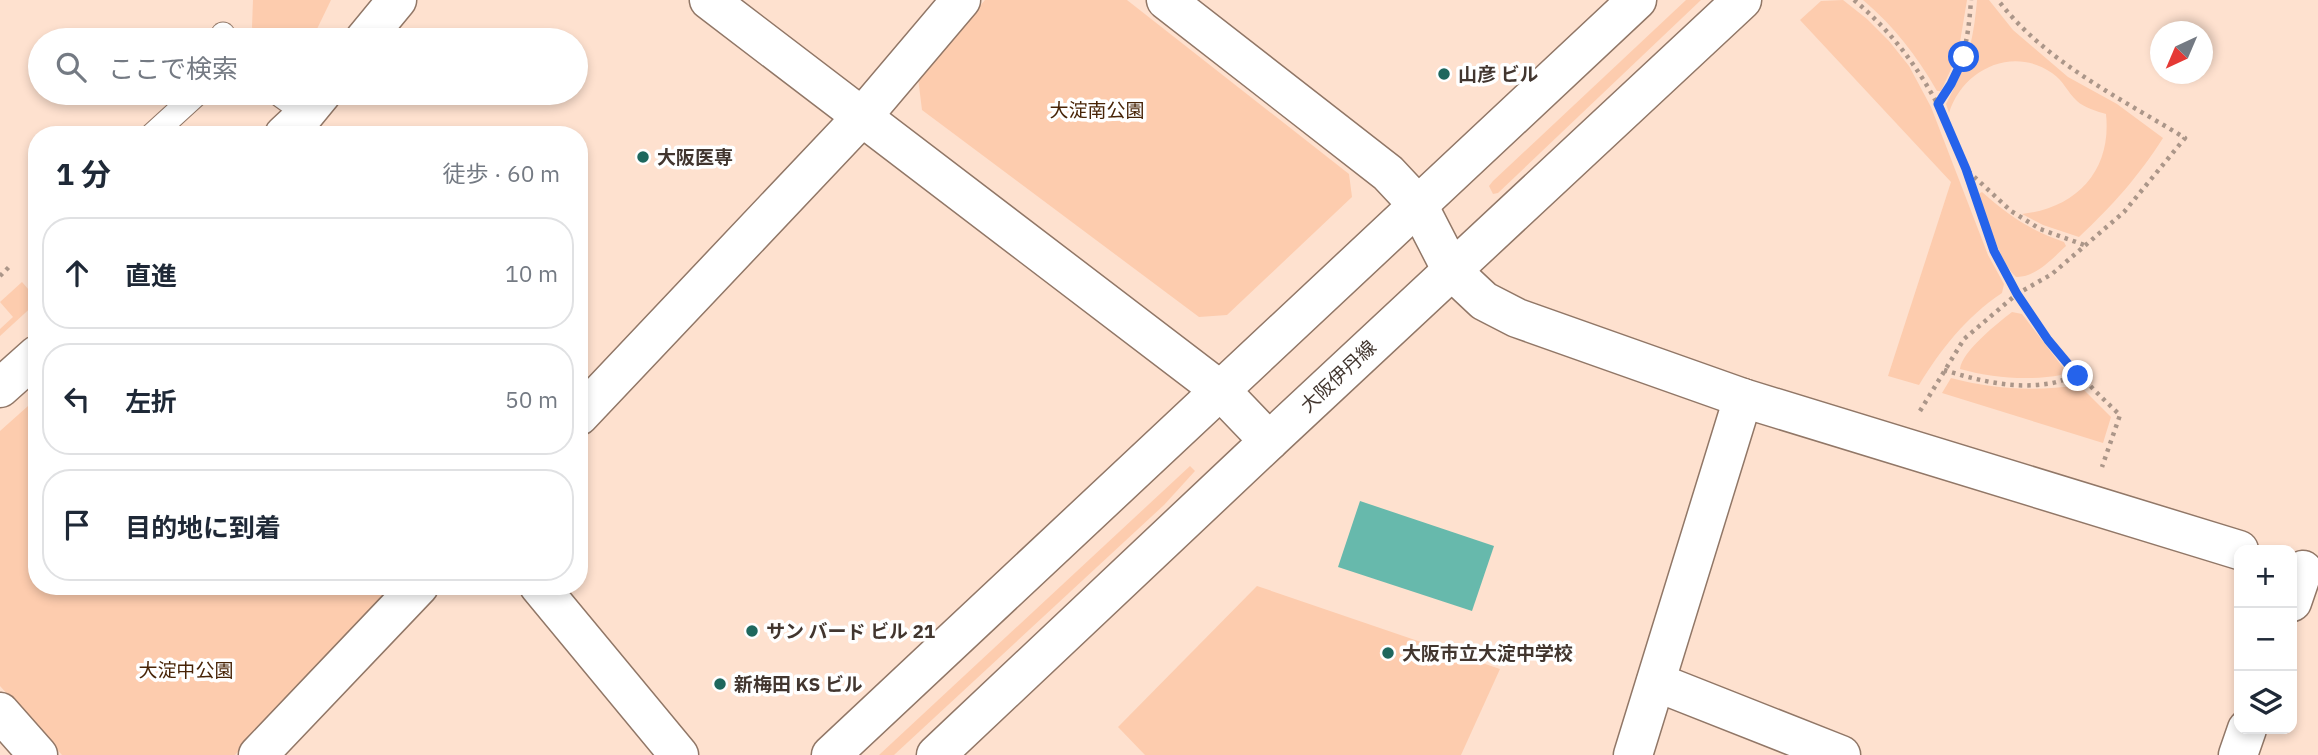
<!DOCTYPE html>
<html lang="ja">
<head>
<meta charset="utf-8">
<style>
	:root { --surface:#fff; --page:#f6f6f7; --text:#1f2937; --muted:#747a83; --line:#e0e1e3 }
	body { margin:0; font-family:"IBM Plex Sans","Noto Sans JP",sans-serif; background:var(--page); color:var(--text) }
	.controls { position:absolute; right:21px; bottom:21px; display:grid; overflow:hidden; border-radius:14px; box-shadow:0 4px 10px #0003 }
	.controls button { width:63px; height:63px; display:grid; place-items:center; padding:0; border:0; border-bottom:2px solid var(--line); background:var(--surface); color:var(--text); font:35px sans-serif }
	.compass { position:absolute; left:2150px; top:21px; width:63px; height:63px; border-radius:50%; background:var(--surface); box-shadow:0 4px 10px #0003; rotate:224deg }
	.stop { position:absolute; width:21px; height:21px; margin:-16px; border:5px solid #2563eb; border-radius:50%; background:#fff }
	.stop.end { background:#2563eb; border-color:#fff; box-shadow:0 2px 7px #0008 }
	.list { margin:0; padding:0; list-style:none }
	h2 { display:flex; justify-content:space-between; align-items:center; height:91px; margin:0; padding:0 28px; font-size:30px }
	h2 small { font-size:23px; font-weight:400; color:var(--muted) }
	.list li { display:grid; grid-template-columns:46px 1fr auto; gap:21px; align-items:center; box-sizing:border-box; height:112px; margin:0 14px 14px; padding:0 14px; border:2px solid var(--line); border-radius:28px }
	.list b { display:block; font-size:26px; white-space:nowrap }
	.list em { font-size:23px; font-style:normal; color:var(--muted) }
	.icon { flex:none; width:38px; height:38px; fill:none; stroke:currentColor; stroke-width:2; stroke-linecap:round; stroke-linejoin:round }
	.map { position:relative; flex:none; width:2318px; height:755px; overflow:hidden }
	.search { position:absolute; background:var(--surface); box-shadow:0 4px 10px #0003; left:28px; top:28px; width:560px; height:77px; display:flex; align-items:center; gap:18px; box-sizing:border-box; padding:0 24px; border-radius:38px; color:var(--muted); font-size:26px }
	.panel { position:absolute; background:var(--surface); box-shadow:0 4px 10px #0003; left:28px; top:126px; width:560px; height:469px; border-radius:28px }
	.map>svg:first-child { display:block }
	.green { fill:#fdccae }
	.water { fill:#67b9ac }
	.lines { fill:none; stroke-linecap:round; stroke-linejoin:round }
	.service-casing { stroke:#917767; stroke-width:25 }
	.minor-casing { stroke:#917767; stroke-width:41 }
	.tertiary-casing { stroke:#917767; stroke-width:41 }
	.primary-casing { stroke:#917767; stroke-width:41 }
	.path { stroke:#ab9689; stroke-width:4.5; stroke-dasharray:3.5 5; stroke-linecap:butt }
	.service { stroke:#fff; stroke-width:23 }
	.minor { stroke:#fff; stroke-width:38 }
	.tertiary { stroke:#fff; stroke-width:38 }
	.primary { stroke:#fff; stroke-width:38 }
	.route { stroke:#2563eb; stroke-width:9 }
	.poi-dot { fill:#1e675d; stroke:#fff; stroke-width:2.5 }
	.labels { text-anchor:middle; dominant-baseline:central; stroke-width:7; stroke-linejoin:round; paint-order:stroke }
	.poi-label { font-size:19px; font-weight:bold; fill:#42362f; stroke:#fff; text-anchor:start }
	.park-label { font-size:19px; fill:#482407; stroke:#fff }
	.street-label { font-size:19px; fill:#42362f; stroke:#fff }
</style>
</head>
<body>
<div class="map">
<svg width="2318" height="755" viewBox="0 0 2318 755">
	<rect width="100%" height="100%" fill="#fee1cf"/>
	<g class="green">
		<path d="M253 0H331L317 29 308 40H256L252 27Z"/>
		<path d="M985 0H1127L1349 174 1352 197 1227 315 1199 317 922 110 918 78Z"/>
		<path d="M1686 0H1701L1498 193 1493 194 1489 186 1493 181Z"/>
		<path d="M1843 0 1867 19 1889 41 1909 66 1931 107 1988 255 2004 284 2002 293C1966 317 1941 349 1919 385L1888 376 1951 182 1800 20 1821 1Z"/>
		<path d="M1863 0H1967L1958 54 1941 91H1937C1917 56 1894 26 1863 0Z"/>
		<path d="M1977 0H1989L2013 30 2068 77 2117 104 2163 138C2138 177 2113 205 2079 237L2043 225 2022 214C2077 208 2112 170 2106 114 2098 112 2083 107 2077 101 2067 92 2064 81 2052 73 2012 45 1962 70 1949 113L1946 104C1967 64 1973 45 1977 0Z"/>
		<path d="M1982 192C2009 216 2030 230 2064 242L2066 246C2053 258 2035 278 2016 277 1998 260 1988 218 1978 194Z"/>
		<path d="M22 282 35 297 37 296V302L0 336V329L13 317 0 302Z"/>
		<path d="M2012 312 2022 314 2064 369 2061 375C2028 381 1993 378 1960 369 1962 351 1998 323 2012 312Z"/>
		<path d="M1951 378C1993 389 2035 392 2079 385L2111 417 2103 443 1942 393Z"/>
		<path d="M37 398V586H393L235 755H62L0 686V431Z"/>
		<path d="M1190 466 1195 471 1164 505 894 755H879Z"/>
		<path d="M1257 586 1500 669 1461 755H1145L1118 727Z"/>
	</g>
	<path class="water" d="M1360 501 1494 546 1472 611 1338 567Z"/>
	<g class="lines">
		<g class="service-casing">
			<g id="service">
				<path d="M223 40V34"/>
				<path d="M277 93 305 113"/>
				<path d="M152 135 198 93"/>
			</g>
		</g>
		<g class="minor-casing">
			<g id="minor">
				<path d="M1166 0 1388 173 1418 205"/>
				<path d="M539 586 679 755"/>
				<path d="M0 712 38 755"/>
				<path d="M258 755 419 586"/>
			</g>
		</g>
		<g class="tertiary-casing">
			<g id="tertiary">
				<path d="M709 0 1220 390 1269 441"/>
				<path d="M364 40 397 0"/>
				<path d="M284 135 299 121 322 93"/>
				<path d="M1418 205 1452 271 1484 301 1517 318 1743 398 2239 550"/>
				<path d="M0 388 37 355"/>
				<path d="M579 416 861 118 961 0"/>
				<path d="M2292 602 2303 570"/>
				<path d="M1656 682 1841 755"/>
				<path d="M1633 755 1743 398"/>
				<path d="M2238 755 2247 729"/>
			</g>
		</g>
		<g class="primary-casing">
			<g id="primary">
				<path d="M831 755 1637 0"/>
				<path d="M936 755 1269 441 1742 0"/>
			</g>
		</g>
		<g class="path">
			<path d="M1854 0C1908 45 1944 105 1966 171 1976 198 1982 225 1994 251 2023 316 2069 367 2120 415L2102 467"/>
			<path d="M1938 104C1963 66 1968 44 1971 0"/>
			<path d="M1968 171 2011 211 2040 229 2087 246"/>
			<path d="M0 276 10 266"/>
			<path d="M1944 370C1976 380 2012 389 2046 384 2057 383 2067 378 2078 376"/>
			<path d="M1920 411 1964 339 2017 294 2052 274 2124 212 2185 138C2120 98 2045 62 1998 0"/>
		</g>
		<use href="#service" class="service"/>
		<use href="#minor" class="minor"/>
		<use href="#tertiary" class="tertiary"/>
		<use href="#primary" class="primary"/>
	</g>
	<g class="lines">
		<path class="route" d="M1964 57 1951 84 1938 104 1966 169 1994 251 2017 294 2048 340 2078 376"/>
	</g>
	<g class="poi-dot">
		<circle cx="1444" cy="74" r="7"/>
		<circle cx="643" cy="157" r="7"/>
		<circle cx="752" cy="631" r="7"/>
		<circle cx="1388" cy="653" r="7"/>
		<circle cx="720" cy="684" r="7"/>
	</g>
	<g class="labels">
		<g class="poi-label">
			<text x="1458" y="74">山彦 ビル</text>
			<text x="657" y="157">大阪医専</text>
			<text x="766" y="631">サン バード ビル 21</text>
			<text x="1402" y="653">大阪市立大淀中学校</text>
			<text x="734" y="684">新梅田 KS ビル</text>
		</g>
		<g class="park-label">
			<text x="1097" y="110">大淀南公園</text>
			<text x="186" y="670">大淀中公園</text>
		</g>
		<g class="street-label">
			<text transform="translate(1338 376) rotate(-43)">大阪伊丹線</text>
		</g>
	</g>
</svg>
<div class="controls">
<button>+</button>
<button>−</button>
<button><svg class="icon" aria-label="layers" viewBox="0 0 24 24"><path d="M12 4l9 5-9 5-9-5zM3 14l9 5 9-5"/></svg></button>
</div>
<svg class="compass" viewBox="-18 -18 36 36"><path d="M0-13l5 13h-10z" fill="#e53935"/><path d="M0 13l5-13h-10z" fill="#747a83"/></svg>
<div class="stop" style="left:1964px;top:57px"></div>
<div class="stop end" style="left:2078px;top:376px"></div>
<div class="search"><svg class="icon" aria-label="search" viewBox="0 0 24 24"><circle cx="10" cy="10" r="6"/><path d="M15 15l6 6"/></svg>ここで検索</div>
<section class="panel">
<h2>1 分<small>徒歩 · 60 m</small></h2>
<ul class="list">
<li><svg class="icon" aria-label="ahead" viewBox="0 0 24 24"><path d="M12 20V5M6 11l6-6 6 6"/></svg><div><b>直進</b></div><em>10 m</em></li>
<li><svg class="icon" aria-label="left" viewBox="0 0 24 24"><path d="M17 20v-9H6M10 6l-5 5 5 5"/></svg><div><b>左折</b></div><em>50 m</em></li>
<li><svg class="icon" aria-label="arrive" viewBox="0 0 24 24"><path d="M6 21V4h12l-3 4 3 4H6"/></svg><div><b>目的地に到着</b></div></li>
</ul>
</section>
</div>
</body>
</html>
